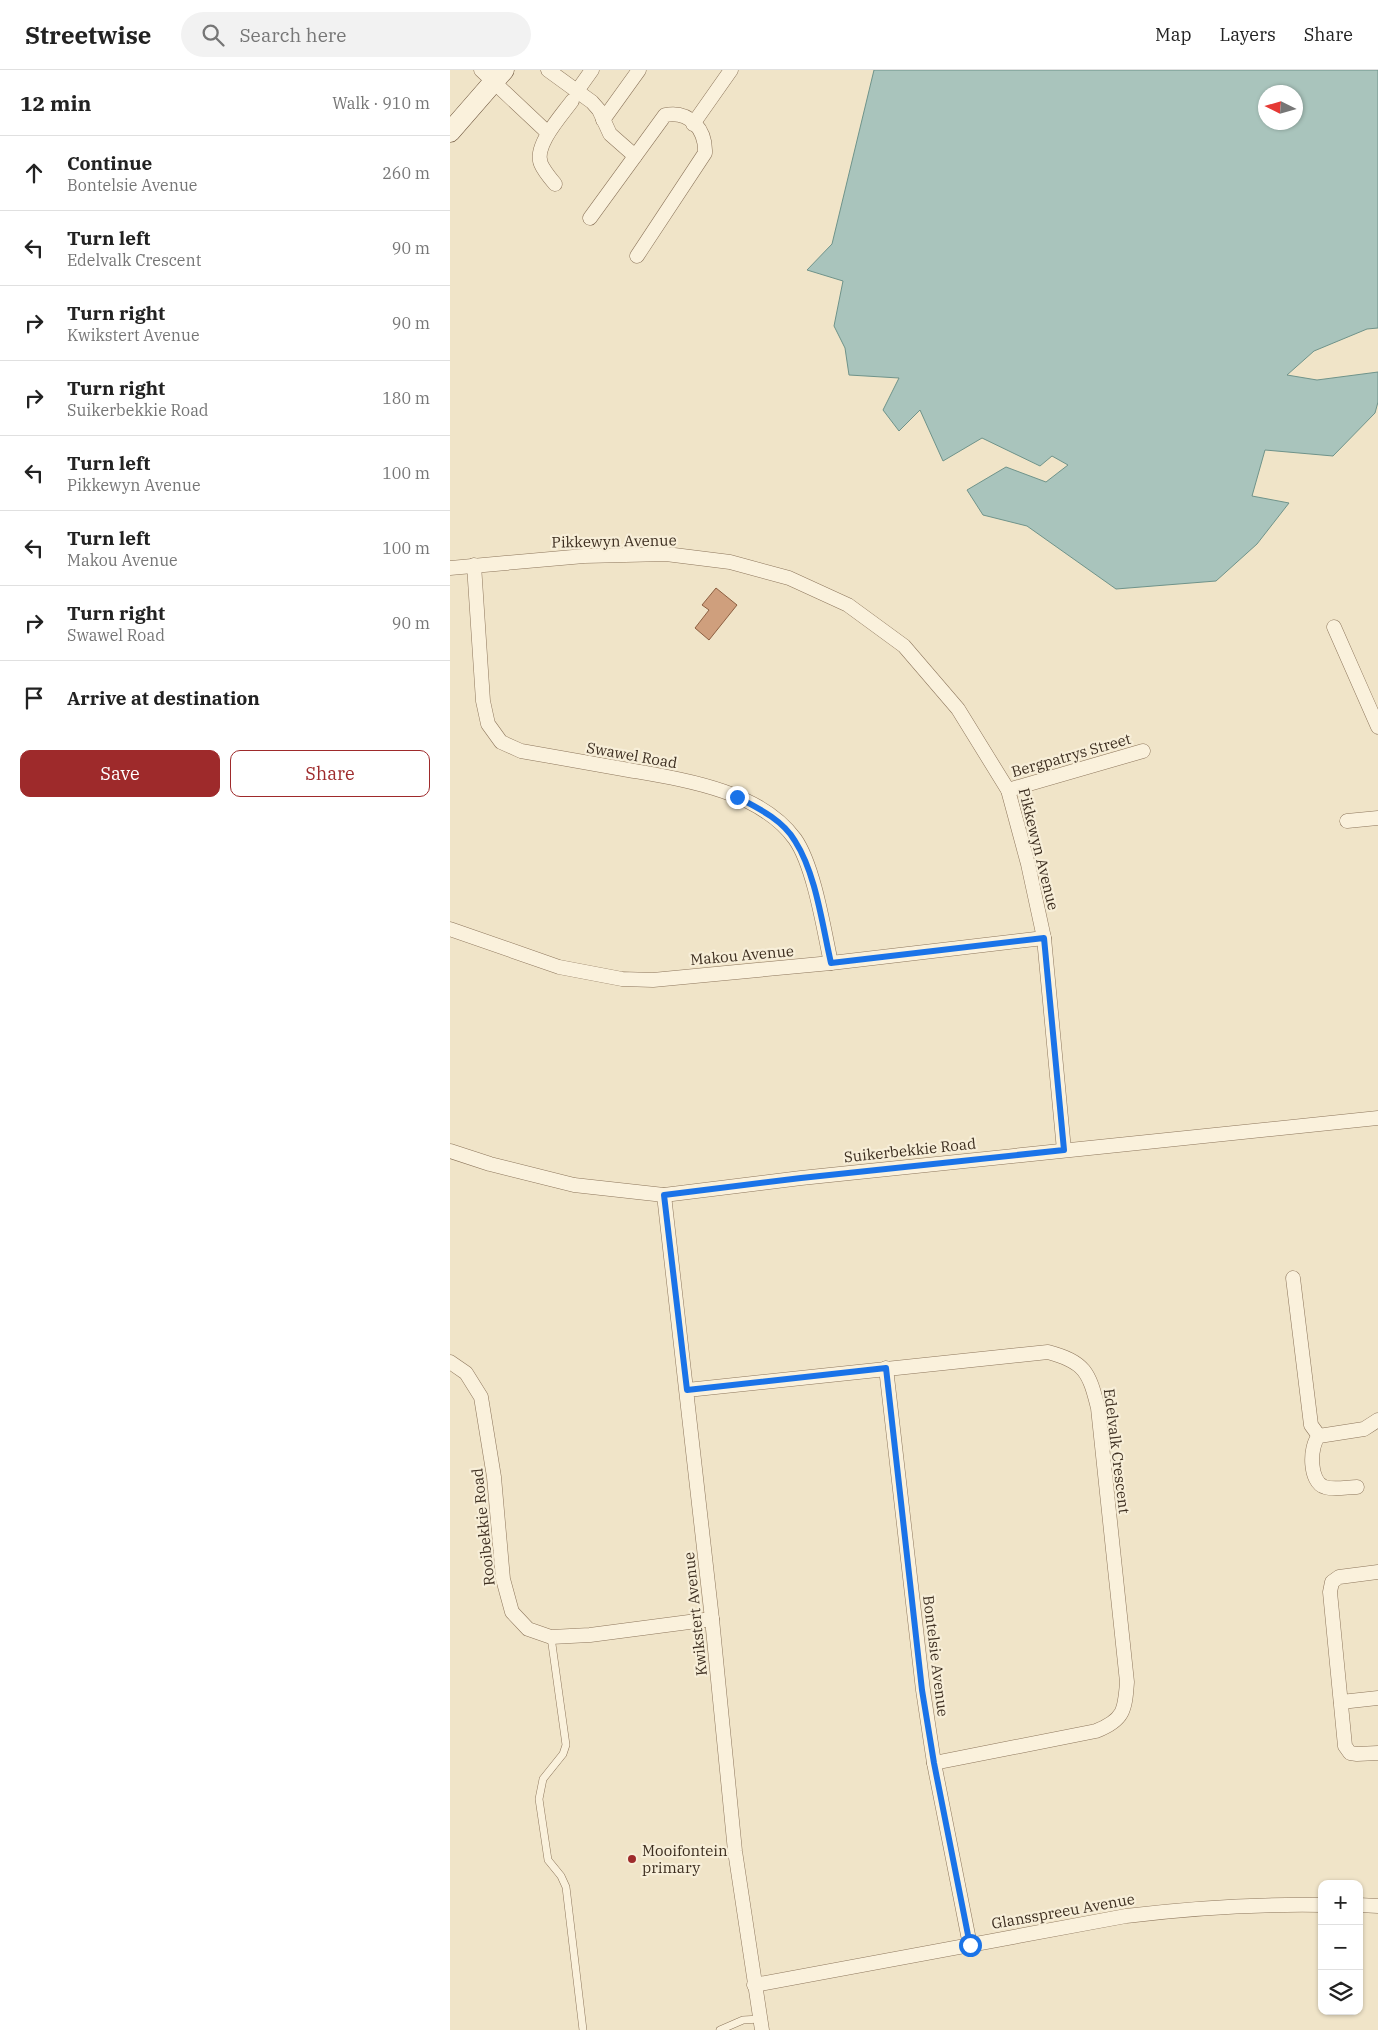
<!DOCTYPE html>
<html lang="en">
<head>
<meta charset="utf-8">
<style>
	:root { --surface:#fff; --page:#f2f2f2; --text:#222; --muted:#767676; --line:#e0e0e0; --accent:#9e2a2b }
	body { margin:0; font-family:"IBM Plex Serif",serif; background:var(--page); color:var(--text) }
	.controls { position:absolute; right:15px; bottom:15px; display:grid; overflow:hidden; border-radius:10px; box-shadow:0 1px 4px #0004 }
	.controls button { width:45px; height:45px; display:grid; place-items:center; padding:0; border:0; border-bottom:1px solid var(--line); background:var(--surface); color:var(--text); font:25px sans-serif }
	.compass { position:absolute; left:808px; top:15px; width:45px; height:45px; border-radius:50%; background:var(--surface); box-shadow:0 1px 4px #0004; rotate:275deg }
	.stop { position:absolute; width:15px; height:15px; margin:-11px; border:4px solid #1a73e8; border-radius:50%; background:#fff }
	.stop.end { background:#1a73e8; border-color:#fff; box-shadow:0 1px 5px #0008 }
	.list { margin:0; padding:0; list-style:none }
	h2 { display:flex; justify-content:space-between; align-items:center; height:65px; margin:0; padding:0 20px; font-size:21px }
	h2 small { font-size:16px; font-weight:400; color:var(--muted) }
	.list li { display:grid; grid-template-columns:32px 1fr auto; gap:15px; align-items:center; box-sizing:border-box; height:75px; padding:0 20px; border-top:1px solid var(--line) }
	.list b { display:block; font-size:19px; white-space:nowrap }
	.list p { margin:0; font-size:16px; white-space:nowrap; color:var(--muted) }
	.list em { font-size:16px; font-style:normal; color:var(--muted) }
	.actions { display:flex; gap:10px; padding:15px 20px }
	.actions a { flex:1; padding:11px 0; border:1px solid var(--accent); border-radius:10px; text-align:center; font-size:18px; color:var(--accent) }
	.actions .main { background:var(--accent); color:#fff }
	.icon { flex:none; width:28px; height:28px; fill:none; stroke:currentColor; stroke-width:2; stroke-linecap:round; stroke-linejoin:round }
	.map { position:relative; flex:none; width:928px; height:1960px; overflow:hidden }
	header { display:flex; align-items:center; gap:30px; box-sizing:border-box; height:70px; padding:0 25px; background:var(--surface); border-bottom:1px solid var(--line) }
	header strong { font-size:24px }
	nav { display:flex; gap:28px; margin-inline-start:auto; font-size:18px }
	.search { width:350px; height:45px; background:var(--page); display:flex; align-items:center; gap:12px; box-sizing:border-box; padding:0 18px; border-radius:28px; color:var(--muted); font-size:19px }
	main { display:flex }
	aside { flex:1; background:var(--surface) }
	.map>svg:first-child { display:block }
	.water { fill:#a9c4bc; stroke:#6f938a; fill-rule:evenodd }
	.building { fill:#cf9f7d; stroke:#8d5f41 }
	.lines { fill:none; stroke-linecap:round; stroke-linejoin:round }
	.lane-casing { stroke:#8d765c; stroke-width:8 }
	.street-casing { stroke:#8d765c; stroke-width:15 }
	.secondary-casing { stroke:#6f573f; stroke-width:21 }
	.lane { stroke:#faf1dc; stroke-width:7 }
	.street { stroke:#faf1dc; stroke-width:14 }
	.secondary { stroke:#faf1dc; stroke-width:20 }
	.route { stroke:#1a73e8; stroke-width:6 }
	.poi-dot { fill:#9e2a2b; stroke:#f7eed8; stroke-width:2 }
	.labels { text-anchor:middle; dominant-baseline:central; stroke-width:4.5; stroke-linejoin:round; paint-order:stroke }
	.street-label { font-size:15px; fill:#3d2e20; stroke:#f7eed8 }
	.poi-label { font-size:15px; fill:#3d2e20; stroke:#f7eed8; text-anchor:start }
</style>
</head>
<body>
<header>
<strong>Streetwise</strong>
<div class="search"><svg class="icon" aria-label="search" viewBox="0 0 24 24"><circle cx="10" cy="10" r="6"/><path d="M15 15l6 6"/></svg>Search here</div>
<nav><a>Map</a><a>Layers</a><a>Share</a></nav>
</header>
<main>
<aside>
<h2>12 min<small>Walk · 910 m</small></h2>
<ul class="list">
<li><svg class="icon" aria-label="ahead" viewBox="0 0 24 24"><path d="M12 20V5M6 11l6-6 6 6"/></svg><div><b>Continue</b><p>Bontelsie Avenue</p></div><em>260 m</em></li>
<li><svg class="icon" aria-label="left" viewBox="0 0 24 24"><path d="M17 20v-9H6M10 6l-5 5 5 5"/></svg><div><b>Turn left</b><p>Edelvalk Crescent</p></div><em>90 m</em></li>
<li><svg class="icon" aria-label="right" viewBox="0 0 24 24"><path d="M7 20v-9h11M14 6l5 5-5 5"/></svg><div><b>Turn right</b><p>Kwikstert Avenue</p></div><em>90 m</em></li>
<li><svg class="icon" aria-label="right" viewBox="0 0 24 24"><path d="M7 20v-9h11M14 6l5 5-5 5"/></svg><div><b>Turn right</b><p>Suikerbekkie Road</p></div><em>180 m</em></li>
<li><svg class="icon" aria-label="left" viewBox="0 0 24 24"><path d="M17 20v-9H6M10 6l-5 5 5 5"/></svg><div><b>Turn left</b><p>Pikkewyn Avenue</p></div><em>100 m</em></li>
<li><svg class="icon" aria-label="left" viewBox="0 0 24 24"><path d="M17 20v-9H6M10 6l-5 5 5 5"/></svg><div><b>Turn left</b><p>Makou Avenue</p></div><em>100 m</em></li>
<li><svg class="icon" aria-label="right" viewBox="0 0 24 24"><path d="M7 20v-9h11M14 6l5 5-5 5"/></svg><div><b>Turn right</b><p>Swawel Road</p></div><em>90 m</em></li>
<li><svg class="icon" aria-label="arrive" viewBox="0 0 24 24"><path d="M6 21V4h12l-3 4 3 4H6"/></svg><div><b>Arrive at destination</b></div></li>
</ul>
<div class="actions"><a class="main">Save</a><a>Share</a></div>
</aside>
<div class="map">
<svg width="928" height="1960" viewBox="0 0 928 1960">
	<rect width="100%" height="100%" fill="#f0e4c8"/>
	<path class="water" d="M424 0H928V258L917 259 864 281 837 305 867 310 928 302V332L925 343 883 386 815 380 802 426 839 433 807 474 766 511 666 519 577 456 533 445 517 420 556 397 596 412 618 395 602 386 590 396 532 368 493 391 470 340 449 361 433 340 449 308 399 305 395 278 384 256 393 211 357 200 382 174ZM816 22H846V52H816Z"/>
	<path class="building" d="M266 518 287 535 259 570 245 558 259 540 252 535Z"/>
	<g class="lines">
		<g class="lane-casing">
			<g id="lane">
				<path d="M101 1567 116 1675 113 1684 93 1709 89 1729 98 1790 111 1806 116 1817 133 1960"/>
				<path d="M270 1960 293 1950 310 1949"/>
			</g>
		</g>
		<g class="street-casing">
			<g id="street">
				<path d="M31 0 98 63"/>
				<path d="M98 0 142 32 149 40 160 64 185 86"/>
				<path d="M127 21 142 0"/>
				<path d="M153 50 189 0"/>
				<path d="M243 54 281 0"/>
				<path d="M105 114C100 108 94 101 91 94 83 76 112 45 122 31"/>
				<path d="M140 148 215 45C240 40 256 60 255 83L187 186"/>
				<path d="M24 495 33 631 38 654 51 672 71 681C105 687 139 693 173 699 229 709 309 719 345 769 364 796 374 860 381 893"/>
				<path d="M0 498 134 486 216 484 280 492 339 508 398 535 454 576 508 639 558 720 578 794 594 868 614 1080"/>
				<path d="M884 557 928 657"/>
				<path d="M558 720 693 681"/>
				<path d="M897 751 928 748"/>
				<path d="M0 859 109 897 172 909 203 910 381 893 594 868"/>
				<path d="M0 1081 40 1094 124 1115 214 1125 351 1108 928 1048"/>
				<path d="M214 1125 262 1549 285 1781 312 1960"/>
				<path d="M843 1208 861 1355 869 1366"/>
				<path d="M0 1292 16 1303 31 1327 44 1407 53 1509 62 1542 78 1559 101 1567 140 1565 262 1549"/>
				<path d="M436 1298 473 1620 484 1693 520 1875"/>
				<path d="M237 1320 598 1282C635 1292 639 1302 648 1338L677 1612C675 1640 674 1650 646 1661L484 1693"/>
				<path d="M907 1417C898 1417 884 1420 875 1417 859 1413 859 1376 869 1366L914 1359 928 1350"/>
				<path d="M928 1502 889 1507 882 1512 880 1522 895 1676 900 1683 907 1684 928 1683"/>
				<path d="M891 1632 928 1628"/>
				<path d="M909 1835 928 1836"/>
				<path d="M304 1915 676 1846C741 1838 806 1834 872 1835"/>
			</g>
		</g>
		<g class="secondary-casing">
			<path id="secondary" d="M0 62 54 0"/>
		</g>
		<use href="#lane" class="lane"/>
		<use href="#street" class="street"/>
		<use href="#secondary" class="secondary"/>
	</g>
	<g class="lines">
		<path class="route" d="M287 727C308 738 333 750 345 771 366 804 372 854 381 893L594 868 614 1080 351 1108 214 1125 237 1320 436 1298 472 1620 484 1693 520 1875"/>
	</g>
	<circle class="poi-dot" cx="182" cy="1789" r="5"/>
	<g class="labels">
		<g class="street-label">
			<text transform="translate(164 471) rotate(-1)">Pikkewyn Avenue</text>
			<text transform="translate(182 685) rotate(10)">Swawel Road</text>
			<text transform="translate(621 685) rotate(-16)">Bergpatrys Street</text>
			<text transform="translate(589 779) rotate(76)">Pikkewyn Avenue</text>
			<text transform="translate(292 885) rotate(-5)">Makou Avenue</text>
			<text transform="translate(460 1080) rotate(-6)">Suikerbekkie Road</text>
			<text transform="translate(667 1381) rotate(83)">Edelvalk Crescent</text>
			<text transform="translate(33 1457) rotate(-96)">Rooibekkie Road</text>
			<text transform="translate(245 1544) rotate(-96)">Kwikstert Avenue</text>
			<text transform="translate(486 1586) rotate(83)">Bontelsie Avenue</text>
			<text transform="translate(613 1841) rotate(-10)">Glansspreeu Avenue</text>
		</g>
		<g class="poi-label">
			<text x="192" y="1780">Mooifontein<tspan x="192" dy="17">primary</tspan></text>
		</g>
	</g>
</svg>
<div class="controls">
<button>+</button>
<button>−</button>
<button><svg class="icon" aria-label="layers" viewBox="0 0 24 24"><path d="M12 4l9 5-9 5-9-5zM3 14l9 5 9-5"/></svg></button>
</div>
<svg class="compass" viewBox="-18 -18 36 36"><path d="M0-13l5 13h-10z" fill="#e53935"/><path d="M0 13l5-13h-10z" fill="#767676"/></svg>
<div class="stop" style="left:520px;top:1875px"></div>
<div class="stop end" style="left:287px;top:727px"></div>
</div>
</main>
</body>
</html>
